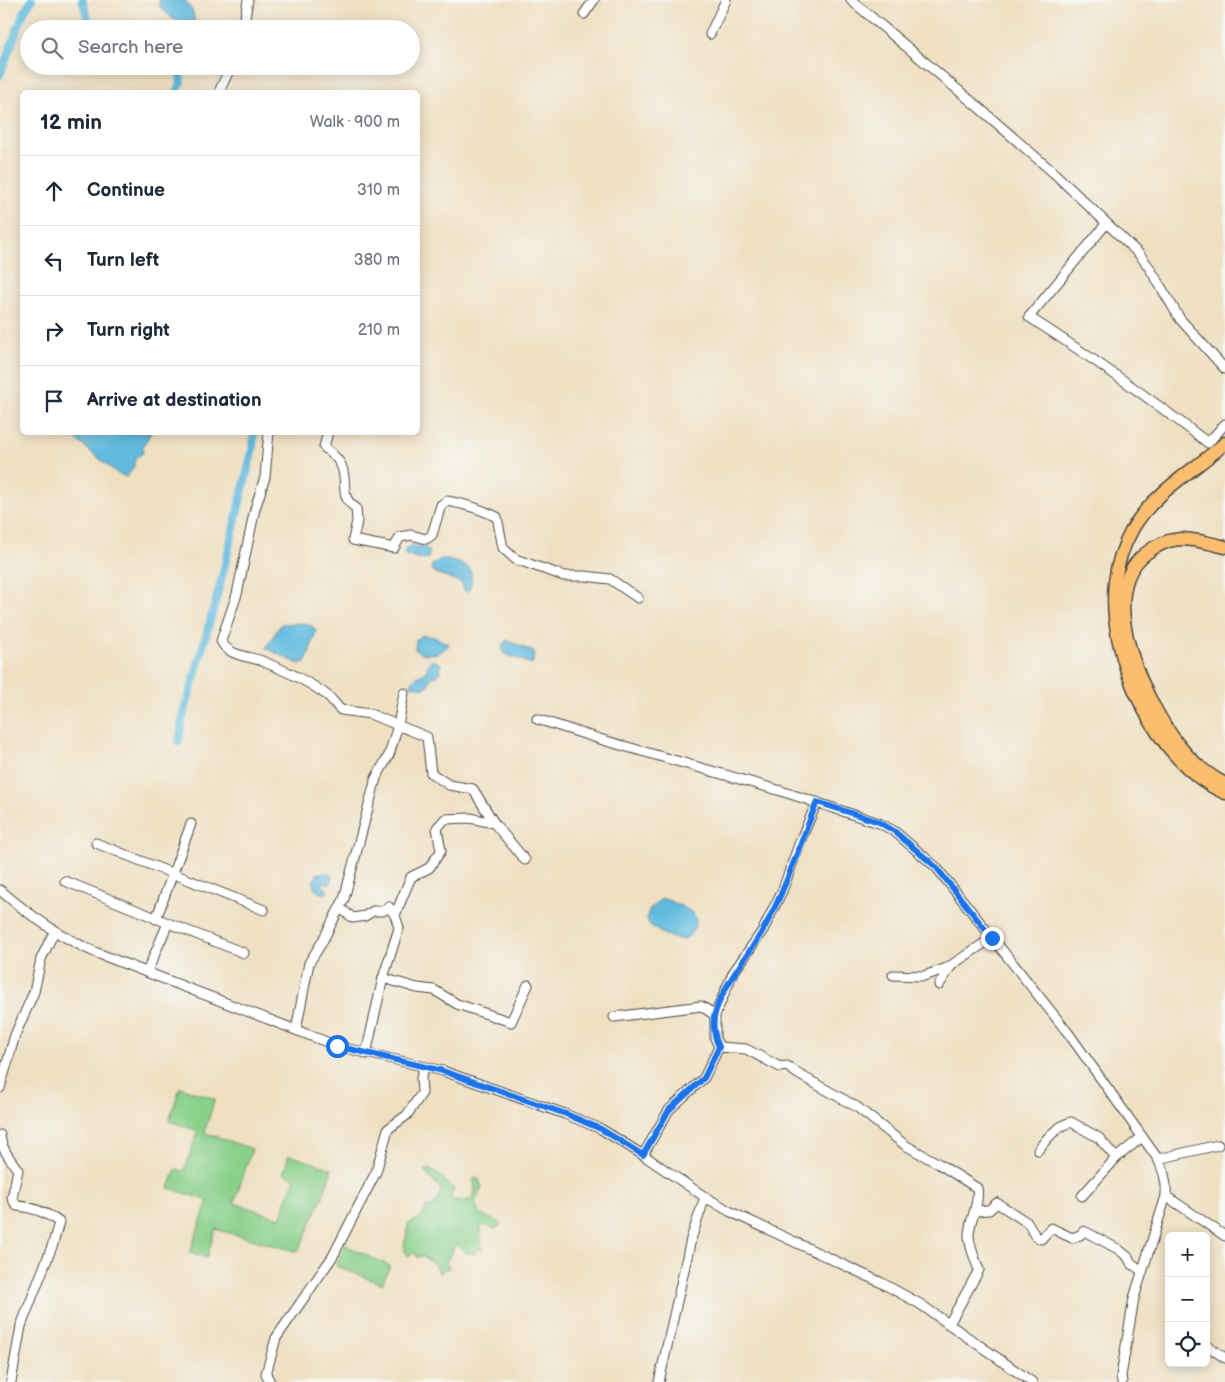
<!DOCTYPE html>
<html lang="en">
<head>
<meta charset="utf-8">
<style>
	:root { --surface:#fff; --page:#f2f2f3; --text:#1f2937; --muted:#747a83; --line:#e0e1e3 }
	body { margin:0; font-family:"Balsamiq Sans",sans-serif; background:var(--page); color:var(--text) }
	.controls { position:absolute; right:15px; bottom:15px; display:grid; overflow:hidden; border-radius:8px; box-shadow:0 2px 12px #0003 }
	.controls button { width:45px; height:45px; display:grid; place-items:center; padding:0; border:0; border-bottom:1px solid var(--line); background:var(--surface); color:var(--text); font:25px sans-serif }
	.stop { position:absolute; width:15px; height:15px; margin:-11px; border:4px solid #1a73e8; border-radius:50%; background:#fff }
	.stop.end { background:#1a73e8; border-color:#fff; box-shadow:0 1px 5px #0008 }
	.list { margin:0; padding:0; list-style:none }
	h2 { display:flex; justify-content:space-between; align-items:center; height:65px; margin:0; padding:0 20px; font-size:21px }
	h2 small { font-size:16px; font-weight:400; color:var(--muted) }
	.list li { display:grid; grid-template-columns:32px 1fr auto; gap:15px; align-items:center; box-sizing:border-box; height:70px; padding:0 20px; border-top:1px solid var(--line) }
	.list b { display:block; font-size:19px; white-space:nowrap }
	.list em { font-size:16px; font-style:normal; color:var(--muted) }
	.icon { flex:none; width:28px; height:28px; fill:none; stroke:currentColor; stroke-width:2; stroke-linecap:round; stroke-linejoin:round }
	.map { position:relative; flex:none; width:1225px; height:1382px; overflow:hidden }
	.search { position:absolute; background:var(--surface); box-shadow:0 2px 12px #0003; left:20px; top:20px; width:400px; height:55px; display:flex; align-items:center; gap:12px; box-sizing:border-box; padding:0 18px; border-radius:28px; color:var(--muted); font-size:19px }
	.panel { position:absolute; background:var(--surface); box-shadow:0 2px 12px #0003; left:20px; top:90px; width:400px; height:345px; border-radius:8px }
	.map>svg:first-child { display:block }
	.green { fill:#89d08a; stroke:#5a7e5a }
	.water { fill:#62bbdf; stroke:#467385 }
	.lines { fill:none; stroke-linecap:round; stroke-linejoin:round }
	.canal { stroke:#62bbdf; stroke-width:8 }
	.minor-casing { stroke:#484642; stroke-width:11 }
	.highway-casing { stroke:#484642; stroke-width:15 }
	.minor { stroke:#fff; stroke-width:9 }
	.highway { stroke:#fabe6e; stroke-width:12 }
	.route { stroke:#1a73e8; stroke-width:6 }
</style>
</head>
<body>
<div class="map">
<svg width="1225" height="1382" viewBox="0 0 1225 1382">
	<rect width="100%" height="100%" fill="#f6f6f2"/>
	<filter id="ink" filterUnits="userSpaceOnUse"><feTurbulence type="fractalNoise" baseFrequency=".02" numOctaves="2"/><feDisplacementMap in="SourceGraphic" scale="10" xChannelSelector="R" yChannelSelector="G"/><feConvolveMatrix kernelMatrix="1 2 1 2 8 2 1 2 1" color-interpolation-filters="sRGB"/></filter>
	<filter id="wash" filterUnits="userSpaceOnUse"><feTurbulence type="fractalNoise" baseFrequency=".0096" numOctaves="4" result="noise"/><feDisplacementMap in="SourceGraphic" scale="20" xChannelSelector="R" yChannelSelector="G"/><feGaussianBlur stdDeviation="1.12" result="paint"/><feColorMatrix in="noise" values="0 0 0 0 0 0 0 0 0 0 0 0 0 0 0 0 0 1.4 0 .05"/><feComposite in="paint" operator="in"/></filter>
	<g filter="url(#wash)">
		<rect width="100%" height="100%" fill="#efe0c2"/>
		<g class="green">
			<path d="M180 1087 215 1099 205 1130 206 1133 252 1149 234 1203 280 1218 295 1178 283 1173 289 1155 332 1169 323 1196 298 1252 215 1229 207 1258 190 1252 208 1201 169 1188 176 1169 184 1171 198 1131 169 1121Z"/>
			<path d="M429 1169 442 1177 454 1189 451 1196V1200C456 1199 461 1201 465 1201 476 1199 476 1187 473 1179L476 1178 479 1179 482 1188 475 1202C478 1217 488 1217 501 1223L499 1227 494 1229 486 1225 481 1226V1244L484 1249H477L475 1254 467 1253 456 1244 455 1245 446 1263 449 1267 448 1269H444L441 1273H439L434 1264 422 1256 417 1257 414 1252 410 1255H407C400 1246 409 1234 408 1223L421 1218 427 1207C435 1208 439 1198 441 1191 437 1181 428 1180 425 1171Z"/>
			<path d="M345 1245 390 1266 382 1284 336 1266Z"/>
		</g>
		<g class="water">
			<path d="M159 0H185L193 12 195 25 190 28 180 25 160 7Z"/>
			<path d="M68 433H151L143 446V453L135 458 134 466 127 477 118 474Z"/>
			<path d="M411 545 414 547C419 546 425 545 429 551V557L425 560 405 555V550Z"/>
			<path d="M441 559C465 564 477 563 469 592L464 590 462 583 436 573 431 569 432 565Z"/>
			<path d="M303 623 312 626 316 631 309 654 305 662 299 664 266 648 281 624Z"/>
			<path d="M422 635 434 637 449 644C442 655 425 657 415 650L416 640Z"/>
			<path d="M507 640 534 652 533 663 531 664 503 653V644Z"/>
			<path d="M433 660 441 664 440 672 437 676 431 677 428 685 424 688 411 685C414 676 419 677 426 672L429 663Z"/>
			<path d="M318 873 331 874 332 879 330 884 324 882 322 884 327 889V893C319 895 315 890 313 883Z"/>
			<path d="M662 898C670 901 693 910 696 918 697 921 695 926 693 929 691 934 688 939 682 939 675 941 647 928 647 919 646 911 657 902 662 898Z"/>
		</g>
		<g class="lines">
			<g class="canal">
				<path d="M82 0 91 29"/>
				<path d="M0 75 24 12 32 0"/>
				<path d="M177 92 181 83 179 66"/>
				<path d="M179 742 182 721 219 589 253 448 254 432"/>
			</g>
		</g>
	</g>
	<g filter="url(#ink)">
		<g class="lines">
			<g class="minor-casing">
				<g id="minor">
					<path d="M851 0 977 106 1054 173 1139 254 1149 267 1180 319 1225 369"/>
					<path d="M584 14 594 0"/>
					<path d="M243 29 248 0"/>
					<path d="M710 34 726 0"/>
					<path d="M219 92 231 66"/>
					<path d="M1106 224 1029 317C1091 357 1150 398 1208 443L1225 424"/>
					<path d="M269 432 265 477 255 509 237 594 221 641C228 656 248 656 262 661 284 670 309 681 328 696 333 700 336 706 341 710L370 714 427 737 431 773 449 785 473 789 494 823"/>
					<path d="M328 432 324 447C330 452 338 458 341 465 349 482 338 497 356 508L357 521 353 540 394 548 400 537 411 535 426 539 432 535 441 505 447 501C465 504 481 509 497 517L503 548 515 559 564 576H585L610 579 638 598"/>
					<path d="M537 719 603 740 778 790 879 823 894 831 936 867 1069 1034 1158 1159C1164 1172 1167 1182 1166 1196L1134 1298 1121 1376 1122 1382"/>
					<path d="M96 843 264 910"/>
					<path d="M65 881 168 923 147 972"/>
					<path d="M0 890C29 915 62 938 97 953L296 1030 337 1046 443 1071 565 1114 601 1129 643 1155 705 1197 731 1212 880 1282 920 1304 1032 1382"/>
					<path d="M340 908 353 918 365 916 373 911H383L389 907 395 915 399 928 383 978 366 1054"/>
					<path d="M395 915 411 877 429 868 441 851 437 828 445 819 470 818 494 823 525 860"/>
					<path d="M156 919 191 824"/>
					<path d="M168 923 244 953"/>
					<path d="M893 975 924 976 947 968 992 938"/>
					<path d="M383 978 417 988 434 990 457 1004 511 1022 528 985"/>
					<path d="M939 985 951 966"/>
					<path d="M715 1015 733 973 763 930 783 889 801 839 817 802"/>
					<path d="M614 1017 701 1006 715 1015V1038L719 1047"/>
					<path d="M296 1030 309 963 321 944 344 899 376 778 389 755 398 725 404 693"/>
					<path d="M0 1088 15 1035 34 992 41 959 55 930"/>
					<path d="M0 1135C1 1148 10 1159 18 1170L12 1198 17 1206C33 1207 47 1213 59 1222L53 1244 21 1326 11 1382"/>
					<path d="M1038 1150C1047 1138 1056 1127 1071 1122L1099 1138 1116 1158 1142 1137"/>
					<path d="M643 1155 669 1110 704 1078 719 1047 746 1049 780 1067 787 1066 798 1074 857 1107 905 1145 939 1164 977 1188C980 1205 969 1220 969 1235 969 1246 975 1259 979 1270L949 1324"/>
					<path d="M1158 1159 1218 1145"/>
					<path d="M1082 1196 1116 1158"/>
					<path d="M1166 1196 1225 1236"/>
					<path d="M975 1211 989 1210 997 1203 1028 1223 1035 1236 1041 1239 1051 1228 1072 1238 1080 1235 1084 1231 1118 1249 1128 1257 1131 1263 1142 1271"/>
					<path d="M1206 1345 1225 1358"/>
					<path d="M270 1382 266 1374 276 1338 333 1256 376 1172 388 1129 407 1115 422 1093 421 1078 424 1067"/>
					<path d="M659 1382 691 1239 705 1197"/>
				</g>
			</g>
			<g class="highway-casing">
				<g id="highway">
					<path d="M1225 443C1194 471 1155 491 1133 528 1124 544 1117 563 1115 582 1107 656 1155 762 1225 793"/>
					<path d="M1225 547C1210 543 1195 539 1180 539 1167 540 1156 545 1145 554 1092 596 1148 708 1181 748 1192 762 1209 776 1225 784"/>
				</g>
			</g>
			<use href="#minor" class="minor"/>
			<use href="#highway" class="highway"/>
		</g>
	</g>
	<g class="lines" filter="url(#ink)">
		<path class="route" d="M337 1046 443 1071 566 1114 601 1129 643 1155 669 1110 704 1078 719 1047C714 1037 712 1023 715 1013 725 982 747 958 763 930 786 890 799 845 817 802L879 822 894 831 936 867 992 938"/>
	</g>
</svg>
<div class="controls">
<button>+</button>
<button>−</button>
<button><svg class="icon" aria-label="locate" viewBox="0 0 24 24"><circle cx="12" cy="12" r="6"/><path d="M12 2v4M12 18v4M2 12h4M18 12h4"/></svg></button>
</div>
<div class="stop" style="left:337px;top:1046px"></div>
<div class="stop end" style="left:992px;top:938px"></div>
<div class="search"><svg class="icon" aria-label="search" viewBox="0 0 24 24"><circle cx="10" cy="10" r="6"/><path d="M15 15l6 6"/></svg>Search here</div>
<section class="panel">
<h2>12 min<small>Walk · 900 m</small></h2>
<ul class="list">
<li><svg class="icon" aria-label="ahead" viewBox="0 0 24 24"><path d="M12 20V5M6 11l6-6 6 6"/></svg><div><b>Continue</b></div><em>310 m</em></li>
<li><svg class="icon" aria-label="left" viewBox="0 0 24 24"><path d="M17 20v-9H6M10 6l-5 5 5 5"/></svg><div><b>Turn left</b></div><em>380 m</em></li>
<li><svg class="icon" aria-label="right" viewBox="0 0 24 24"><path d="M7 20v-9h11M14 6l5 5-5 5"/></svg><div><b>Turn right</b></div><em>210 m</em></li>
<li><svg class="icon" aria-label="arrive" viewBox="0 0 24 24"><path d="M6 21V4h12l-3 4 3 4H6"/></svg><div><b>Arrive at destination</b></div></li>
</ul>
</section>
</div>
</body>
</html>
